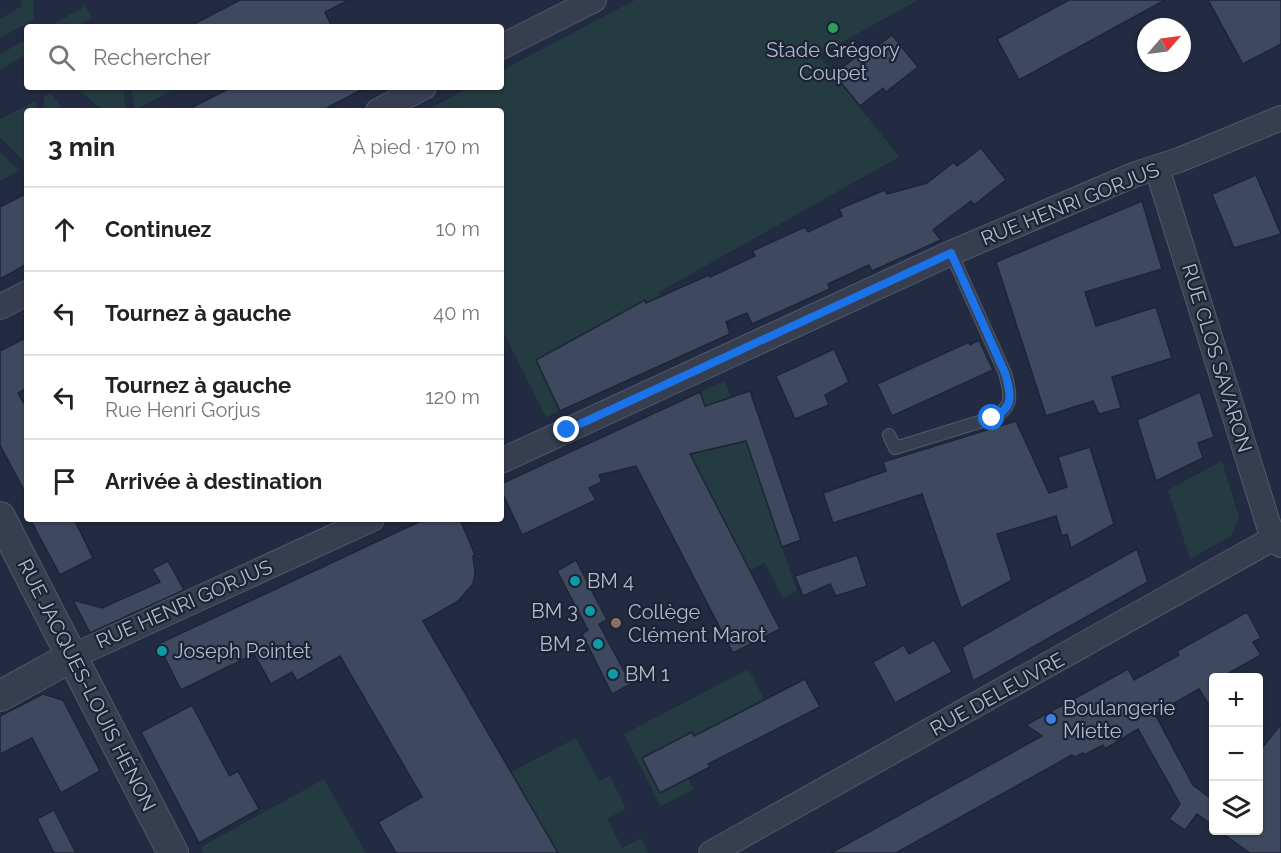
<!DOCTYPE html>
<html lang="fr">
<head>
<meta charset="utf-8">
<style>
	:root { --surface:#fff; --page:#f6f6f6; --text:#222; --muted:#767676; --line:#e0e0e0 }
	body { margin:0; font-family:Raleway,sans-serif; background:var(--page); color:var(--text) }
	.controls { position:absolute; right:18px; bottom:18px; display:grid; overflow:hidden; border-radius:6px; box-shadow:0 2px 4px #0004 }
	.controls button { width:54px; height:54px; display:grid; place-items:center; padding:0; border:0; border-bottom:2px solid var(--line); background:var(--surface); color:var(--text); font:30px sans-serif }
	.compass { position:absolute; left:1137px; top:18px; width:54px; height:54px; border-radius:50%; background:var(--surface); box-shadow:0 2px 4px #0004; rotate:62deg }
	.stop { position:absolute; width:18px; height:18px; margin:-14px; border:4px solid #1a73e8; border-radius:50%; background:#fff }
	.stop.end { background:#1a73e8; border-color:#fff; box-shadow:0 2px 6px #0008 }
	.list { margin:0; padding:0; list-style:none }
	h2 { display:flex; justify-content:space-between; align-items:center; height:78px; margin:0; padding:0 24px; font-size:26px }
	h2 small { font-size:20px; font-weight:400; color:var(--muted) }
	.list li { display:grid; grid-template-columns:39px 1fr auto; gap:18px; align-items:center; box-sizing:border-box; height:84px; padding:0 24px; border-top:2px solid var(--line) }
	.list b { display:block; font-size:22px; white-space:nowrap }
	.list p { margin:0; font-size:20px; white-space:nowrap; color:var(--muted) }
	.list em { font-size:20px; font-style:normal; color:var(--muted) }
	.icon { flex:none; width:33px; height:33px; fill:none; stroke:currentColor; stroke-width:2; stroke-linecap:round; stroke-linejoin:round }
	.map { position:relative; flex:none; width:1281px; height:853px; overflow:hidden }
	.search { position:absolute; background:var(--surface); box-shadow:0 2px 4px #0004; left:24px; top:24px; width:480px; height:66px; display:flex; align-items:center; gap:15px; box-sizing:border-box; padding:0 21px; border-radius:6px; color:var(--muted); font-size:22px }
	.panel { position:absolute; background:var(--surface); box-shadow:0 2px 4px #0004; left:24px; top:108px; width:480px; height:414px; border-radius:6px }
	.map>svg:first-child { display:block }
	.green { fill:#243b41 }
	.building { fill:#3e4960; stroke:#1d2537; stroke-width:1.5 }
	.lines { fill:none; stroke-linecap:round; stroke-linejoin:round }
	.service-casing { stroke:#51596b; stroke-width:14 }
	.minor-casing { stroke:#51596b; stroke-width:26 }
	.tertiary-casing { stroke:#51596b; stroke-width:32 }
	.service { stroke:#363e50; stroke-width:12 }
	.minor { stroke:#363e50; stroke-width:24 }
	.tertiary { stroke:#363e50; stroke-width:30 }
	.route { stroke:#1a73e8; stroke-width:8 }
	.leisure-dot { fill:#2e9e5b; stroke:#1b2335; stroke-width:2 }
	.culture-dot { fill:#0f9aa8; stroke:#1b2335; stroke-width:2 }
	.education-dot { fill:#8d6e63; stroke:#1b2335; stroke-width:2 }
	.shop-dot { fill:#3f7fe0; stroke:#1b2335; stroke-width:2 }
	.labels { text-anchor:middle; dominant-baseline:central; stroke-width:4.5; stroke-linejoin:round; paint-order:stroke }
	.poi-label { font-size:20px; fill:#b3b9cb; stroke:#1b2335; text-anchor:start }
	.street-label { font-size:20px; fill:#b3b9cb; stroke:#1b2335 }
</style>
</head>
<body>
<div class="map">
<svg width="1281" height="853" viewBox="0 0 1281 853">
	<rect width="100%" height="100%" fill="#222b41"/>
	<g class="green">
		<path d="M23 0H33L34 19 0 38V19L22 6 20 1Z"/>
		<path d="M635 0H918L819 55 899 157 659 292 686 353 546 417 501 327V111H425L471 87H501V71Z"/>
		<path d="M85 6 92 18 75 27H48Z"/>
		<path d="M27 39V54L0 70V54Z"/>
		<path d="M75 87H123L126 111H104Z"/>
		<path d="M131 87H179L135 110Z"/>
		<path d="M51 93 64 111H44V96Z"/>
		<path d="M36 101V111H27V164L0 137V119Z"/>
		<path d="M0 151 19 171 0 181Z"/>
		<path d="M725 381 797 591 783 598 765 563 750 570 694 462 677 457 700 392Z"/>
		<path d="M1222 461 1239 517 1231 536 1190 559 1168 490Z"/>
		<path d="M747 670 750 672 764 699 694 736 688 778 694 789 661 806 624 734Z"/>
		<path d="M576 738 599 781 610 776 626 809 607 819 622 848 641 838 648 853H558L511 772Z"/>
		<path d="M324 779 366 853H204L201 847Z"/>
	</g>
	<g class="building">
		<path d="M240 0H349L325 12 332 27H188Z"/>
		<path d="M1069 0H1165L1019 80 997 39Z"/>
		<path d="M1208 0H1281V44L1243 64Z"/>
		<path d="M892 35 918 67 886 92 883 88 860 106 834 74 866 49 869 52Z"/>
		<path d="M232 87H367L321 111H185Z"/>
		<path d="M981 148 1006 180 974 205 971 201 933 230 941 240 872 271 869 265 828 284 830 289 752 324 747 313 726 322 730 334 560 411 536 360 645 300 646 303 709 275 710 277 755 256 752 251 805 227 808 232 842 216 839 209 885 190 887 194 927 183 954 162 957 166Z"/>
		<path d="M1256 175 1281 234 1234 248 1212 194Z"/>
		<path d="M27 193V264L0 279V207Z"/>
		<path d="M1142 201 1162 269 1085 292 1096 326 1156 307 1172 358 1112 377 1121 408 1099 414 1093 401 1046 416 996 262Z"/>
		<path d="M27 337V388L18 393 27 409V496L0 445V351Z"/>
		<path d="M979 340 993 370 892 416 877 384 969 342 970 345Z"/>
		<path d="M834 349 849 382 825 395 829 405 795 419 776 376Z"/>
		<path d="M750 391 801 540 782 547 746 441 690 454 780 629 733 653 636 466 599 475 602 482 589 488 596 500 522 535 501 490V484L700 392 705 406Z"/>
		<path d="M1200 392 1214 437 1198 443 1203 458 1156 481 1137 420Z"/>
		<path d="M1016 421 1049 493 1067 487 1058 457 1090 447 1114 524 1071 548 1067 534 1062 536 1056 516 997 534 1012 580 961 608 922 494 833 523 823 493 886 471 883 462Z"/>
		<path d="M30 519H74L93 558 60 575Z"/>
		<path d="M425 519H460L475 555 473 556 475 573 473 584 457 602 423 621 558 853H396L378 822 422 797 340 656 297 681 292 672 271 684 254 654 181 690 158 644Z"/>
		<path d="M1137 549 1148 582 973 681 962 647Z"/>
		<path d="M857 555 867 586 836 596 830 584 803 596 795 576Z"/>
		<path d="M576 560 607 620 599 624 631 684 612 694 582 634 588 630 557 571Z"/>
		<path d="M168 561 184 590 90 633 73 600 102 608 160 582 152 569Z"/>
		<path d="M1247 612 1261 638 1253 642 1261 655 1220 678H1214V713L1199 689 1155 714 1193 785 1214 801V826L1197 814 1185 830 1169 819 1180 804 1138 729 1105 749 1103 745 1084 755 1083 753 1075 757 1072 755 896 853H831L1042 736 1026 725 1128 669 1134 680 1179 655 1177 651Z"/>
		<path d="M934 640 952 672 895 703 873 662 904 645 909 654Z"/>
		<path d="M805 679 820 707 708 764 710 767 660 793 642 758 692 732 694 736Z"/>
		<path d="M43 694 63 700 100 771 61 793 32 738 0 754V716Z"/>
		<path d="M192 705 228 773 229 776 238 771 259 809 199 843 141 732Z"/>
		<path d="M1281 724V853H1250L1219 831H1258V753Z"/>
		<path d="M54 810 76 853H54L37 819Z"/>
	</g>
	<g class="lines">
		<g class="service-casing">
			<path id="service" d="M889 435 895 448 992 418C1014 408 1011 394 1005 373L951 253"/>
		</g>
		<g class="minor-casing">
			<g id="minor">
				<path d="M501 47 594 0"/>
				<path d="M378 111 424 87"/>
				<path d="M1157 168 1273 539 1281 545"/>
				<path d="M0 307 27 293"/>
				<path d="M501 461 951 253 1136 174 1179 160 1281 118"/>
				<path d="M71 657 372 519"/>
				<path d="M711 853 1281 534"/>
			</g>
		</g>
		<g class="tertiary-casing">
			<g id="tertiary">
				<path d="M0 517 173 853"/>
				<path d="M0 696 71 657"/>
			</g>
		</g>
		<use href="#service" class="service"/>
		<use href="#minor" class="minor"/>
		<use href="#tertiary" class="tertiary"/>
	</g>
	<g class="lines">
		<path class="route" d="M567 430 951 253 1005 373C1011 394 1015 408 992 418"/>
	</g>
	<circle class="leisure-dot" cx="833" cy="28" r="6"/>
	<g class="culture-dot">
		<circle cx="575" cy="581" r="6"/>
		<circle cx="590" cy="611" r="6"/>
		<circle cx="598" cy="644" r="6"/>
		<circle cx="162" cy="651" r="6"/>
		<circle cx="613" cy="674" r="6"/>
	</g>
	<circle class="education-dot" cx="616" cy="623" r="6"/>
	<circle class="shop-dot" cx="1051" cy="719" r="6"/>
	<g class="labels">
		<g class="poi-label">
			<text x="833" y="50" text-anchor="middle">Stade Grégory<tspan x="833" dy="23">Coupet</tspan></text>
			<text x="587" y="581">BM 4</text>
			<text x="578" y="611" text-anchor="end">BM 3</text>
			<text x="628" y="612">Collège<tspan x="628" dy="23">Clément Marot</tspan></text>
			<text x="586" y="644" text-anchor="end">BM 2</text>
			<text x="174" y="651">Joseph Pointet</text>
			<text x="625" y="674">BM 1</text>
			<text x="1063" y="708">Boulangerie<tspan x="1063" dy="23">Miette</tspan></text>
		</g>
		<g class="street-label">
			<text transform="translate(1070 204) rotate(-22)">RUE HENRI GORJUS</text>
			<text transform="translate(1217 358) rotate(73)">RUE CLOS SAVARON</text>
			<text transform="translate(184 604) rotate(-24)">RUE HENRI GORJUS</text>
			<text transform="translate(87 685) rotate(63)">RUE JACQUES-LOUIS HÉNON</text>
			<text transform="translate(997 694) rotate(-29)">RUE DELEUVRE</text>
		</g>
	</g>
</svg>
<div class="controls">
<button>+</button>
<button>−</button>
<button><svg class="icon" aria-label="layers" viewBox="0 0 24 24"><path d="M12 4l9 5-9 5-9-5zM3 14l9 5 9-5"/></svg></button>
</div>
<svg class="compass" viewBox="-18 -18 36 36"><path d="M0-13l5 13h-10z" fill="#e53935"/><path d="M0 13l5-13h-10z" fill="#767676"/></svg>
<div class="stop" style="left:992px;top:418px"></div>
<div class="stop end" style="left:567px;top:430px"></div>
<div class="search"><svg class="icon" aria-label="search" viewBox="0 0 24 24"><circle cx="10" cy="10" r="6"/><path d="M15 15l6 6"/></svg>Rechercher</div>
<section class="panel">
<h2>3 min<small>À pied · 170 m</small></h2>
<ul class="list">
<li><svg class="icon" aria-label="ahead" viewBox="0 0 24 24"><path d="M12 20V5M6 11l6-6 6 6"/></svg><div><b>Continuez</b></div><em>10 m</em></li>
<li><svg class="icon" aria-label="left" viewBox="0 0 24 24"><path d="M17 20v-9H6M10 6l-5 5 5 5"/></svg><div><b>Tournez à gauche</b></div><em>40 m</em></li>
<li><svg class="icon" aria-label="left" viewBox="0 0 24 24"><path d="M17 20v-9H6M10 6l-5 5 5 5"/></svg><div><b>Tournez à gauche</b><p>Rue Henri Gorjus</p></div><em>120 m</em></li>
<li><svg class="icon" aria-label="arrive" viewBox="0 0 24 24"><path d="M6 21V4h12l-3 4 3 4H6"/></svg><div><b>Arrivée à destination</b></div></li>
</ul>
</section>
</div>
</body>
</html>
